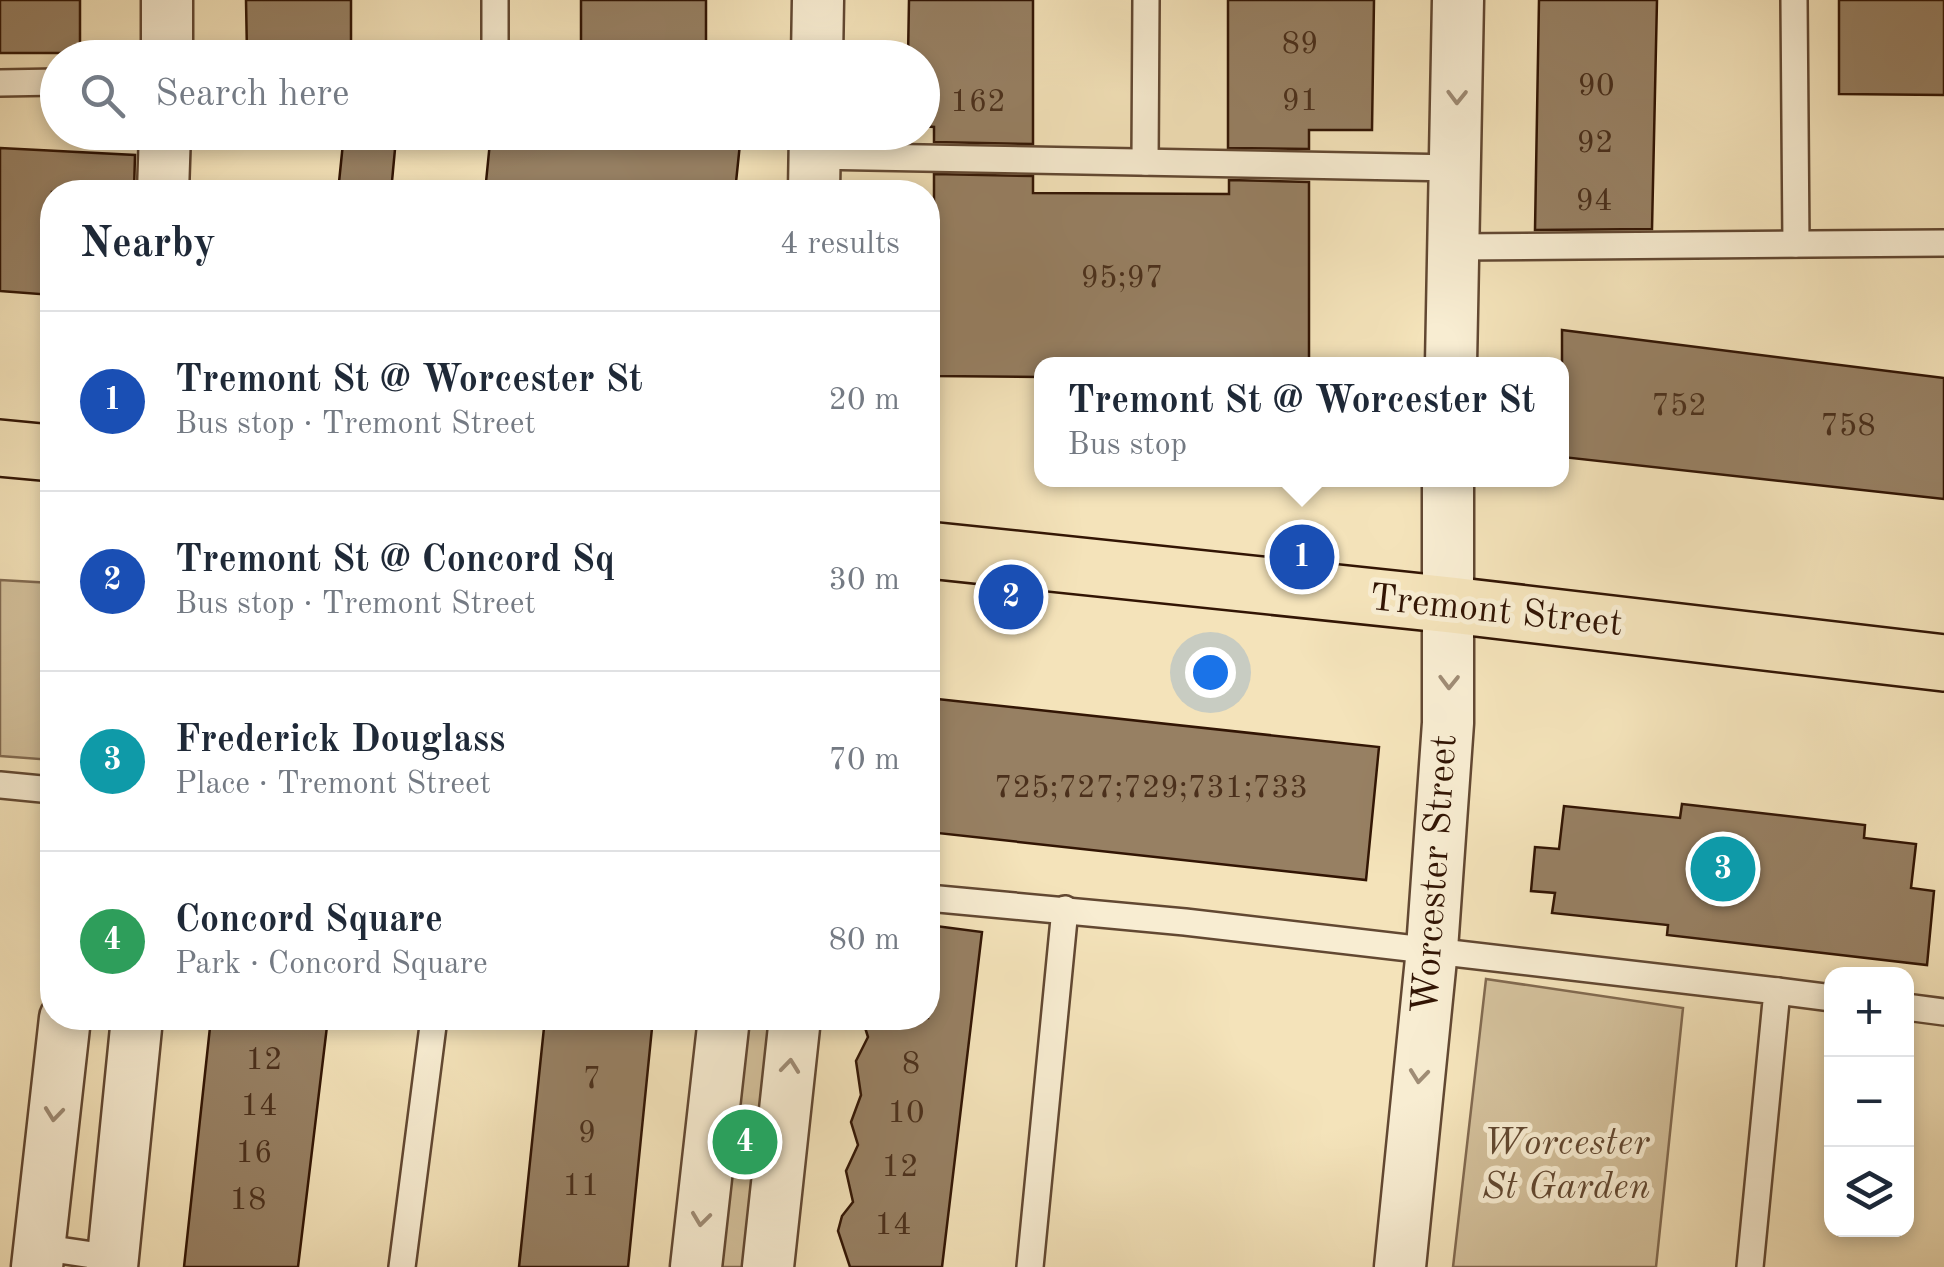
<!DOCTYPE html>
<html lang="en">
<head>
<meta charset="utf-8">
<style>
	:root { --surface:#fff; --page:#f6f6f7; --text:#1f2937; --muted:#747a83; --line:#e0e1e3; --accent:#8f2418 }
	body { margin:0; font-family:"Old Standard TT",serif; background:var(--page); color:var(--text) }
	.controls { position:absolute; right:30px; bottom:30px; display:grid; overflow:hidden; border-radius:20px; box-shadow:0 5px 15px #0003 }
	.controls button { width:90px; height:90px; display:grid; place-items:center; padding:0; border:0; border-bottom:2px solid var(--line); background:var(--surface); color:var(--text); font:50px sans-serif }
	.you { position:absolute; left:1210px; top:672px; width:35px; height:35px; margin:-25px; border:8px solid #fff; border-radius:50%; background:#1a73e8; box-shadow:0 0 0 15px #1a73e833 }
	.badge { display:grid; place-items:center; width:65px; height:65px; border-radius:50%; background:var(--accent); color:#fff; font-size:32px; font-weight:700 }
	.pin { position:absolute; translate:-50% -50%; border:5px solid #fff; box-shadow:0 2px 10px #0006 }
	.popup { position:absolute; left:1034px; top:357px; width:535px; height:130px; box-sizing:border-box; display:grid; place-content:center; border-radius:20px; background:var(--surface); filter:drop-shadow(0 2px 8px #0005); font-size:32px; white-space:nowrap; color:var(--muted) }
	.popup b { font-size:38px; color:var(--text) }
	.popup::after { content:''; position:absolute; left:50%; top:100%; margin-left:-20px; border:20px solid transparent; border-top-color:var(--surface) }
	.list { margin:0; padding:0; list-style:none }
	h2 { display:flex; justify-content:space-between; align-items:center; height:130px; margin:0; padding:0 40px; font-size:42px }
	h2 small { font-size:32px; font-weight:400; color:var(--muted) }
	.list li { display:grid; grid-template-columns:65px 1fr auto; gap:30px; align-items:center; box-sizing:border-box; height:180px; padding:0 40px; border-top:2px solid var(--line) }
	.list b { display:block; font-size:38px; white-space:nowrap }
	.list p { margin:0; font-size:32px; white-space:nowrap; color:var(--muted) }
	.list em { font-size:32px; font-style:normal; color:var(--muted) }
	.icon { flex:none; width:55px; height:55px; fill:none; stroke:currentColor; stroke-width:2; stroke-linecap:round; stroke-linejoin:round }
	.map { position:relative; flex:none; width:1944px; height:1267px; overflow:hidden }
	.search { position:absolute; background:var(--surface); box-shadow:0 5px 15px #0003; left:40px; top:40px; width:900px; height:110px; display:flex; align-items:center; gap:25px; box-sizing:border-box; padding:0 35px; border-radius:55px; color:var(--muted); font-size:38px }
	.panel { position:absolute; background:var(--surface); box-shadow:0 5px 15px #0003; left:40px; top:180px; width:900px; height:850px; border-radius:40px }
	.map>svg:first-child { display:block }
	.green { fill:#d3c09b; stroke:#826a50; stroke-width:2.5 }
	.building { fill:#978063; stroke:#321504; stroke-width:2.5 }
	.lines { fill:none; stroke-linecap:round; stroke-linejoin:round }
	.service-casing { stroke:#624832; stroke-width:30 }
	.minor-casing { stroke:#624832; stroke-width:55 }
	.primary-casing { stroke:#321504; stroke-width:60 }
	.service { stroke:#f8edd2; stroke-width:25 }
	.minor { stroke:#f8edd2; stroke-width:50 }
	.primary { stroke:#f4e3ba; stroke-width:55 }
	.oneway { stroke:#9f8c75 }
	.labels { text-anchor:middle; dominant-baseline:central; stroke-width:10; stroke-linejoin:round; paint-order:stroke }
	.number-label { font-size:32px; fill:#4b301c }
	.street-label { font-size:38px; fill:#321504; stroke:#f8edd2 }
	.park-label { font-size:38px; font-style:italic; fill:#624831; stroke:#f8edd2 }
</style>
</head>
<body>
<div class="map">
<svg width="1944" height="1267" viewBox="0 0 1944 1267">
	<rect width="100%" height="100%" fill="#f4e3ba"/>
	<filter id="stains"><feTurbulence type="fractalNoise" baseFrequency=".002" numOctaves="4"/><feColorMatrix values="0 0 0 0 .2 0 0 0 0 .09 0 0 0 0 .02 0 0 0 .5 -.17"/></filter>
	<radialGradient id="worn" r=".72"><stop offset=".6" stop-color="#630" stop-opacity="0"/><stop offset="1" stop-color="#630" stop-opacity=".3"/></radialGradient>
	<g class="green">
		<path d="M0 580 52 583V760L0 756Z"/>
		<path d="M1486 979 1683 1008 1656 1267H1453Z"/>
		<path d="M744 1018H773L746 1267H717Z"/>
	</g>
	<g class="building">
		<rect x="0" y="0" width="80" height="53"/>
		<path d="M246 0H351V54H247Z"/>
		<rect x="581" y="0" width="125" height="58"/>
		<path d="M909 0H1033V144L934 142V127L922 126V58H908Z"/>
		<path d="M1228 0H1374L1372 130H1309V149L1228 148Z"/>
		<path d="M1539 0H1657L1652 229 1535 230Z"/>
		<path d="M1839 0H1944V95L1839 94Z"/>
		<path d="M491 132 741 134 735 192H485Z"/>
		<path d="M343 143 395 149 391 192H338Z"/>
		<path d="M0 148 135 155 134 192H52V295L0 291Z"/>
		<path d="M934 174 1033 176V193L1229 194V180L1309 182V364H1042V377L934 376Z"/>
		<path d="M1562 330 1944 378V499L1562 457Z"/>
		<path d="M928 698 1379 747 1366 880 928 832Z"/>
		<path d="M1682 804 1865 825 1864 838 1916 844 1911 888 1934 891 1927 965 1667 935 1668 925 1552 913 1555 893 1531 891 1535 847 1559 849 1564 806 1680 818Z"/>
		<path d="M928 925 982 932 942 1267H850L838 1231 842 1216 853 1202 846 1171 858 1145 851 1122 861 1095 856 1061 868 1037 862 1018H928Z"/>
		<path d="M211 1018H328L298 1267H184Z"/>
		<path d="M545 1018H653L628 1267H519Z"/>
	</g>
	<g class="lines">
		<g class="service-casing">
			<g id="service">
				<path d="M1794 0 1796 244"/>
				<path d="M495 58V0"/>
				<path d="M0 83 58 82"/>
				<path d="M814 156 1456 168"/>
				<path d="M1145 162 1146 0"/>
				<path d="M1454 247 1944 243"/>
				<path d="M0 785 52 790"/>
				<path d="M928 898 1185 922 1777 991 1750 1267"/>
				<path d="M1777 991 1832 998"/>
				<path d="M1906 1007 1944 1012"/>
				<path d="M39 1247 113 1258"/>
				<path d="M402 1267 434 1018"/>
				<path d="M1030 1267 1065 909"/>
			</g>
		</g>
		<g class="minor-casing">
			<g id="minor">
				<path d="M167 58V0"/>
				<path d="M817 58 818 0"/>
				<path d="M163 192 165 132"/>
				<path d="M814 192 815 132"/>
				<path d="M1451 364 1458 0"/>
				<path d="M37 1267 65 1018"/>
				<path d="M112 1267 137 1018"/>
				<path d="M696 1267 724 1018"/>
				<path d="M768 1267 795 1018"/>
				<path d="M1400 1267 1432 949 1448 723V480"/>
			</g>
		</g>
		<g class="primary-casing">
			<g id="primary">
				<path d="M0 448 52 453"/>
				<path d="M928 550 1451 605 1944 663"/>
			</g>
		</g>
		<use href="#service" class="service"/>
		<use href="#minor" class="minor"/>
		<use href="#primary" class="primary"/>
	</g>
	<defs><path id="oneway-chevron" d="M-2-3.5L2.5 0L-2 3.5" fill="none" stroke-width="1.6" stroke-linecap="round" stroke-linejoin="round" transform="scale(2.5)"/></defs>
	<g class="oneway">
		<use href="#oneway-chevron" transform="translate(1457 97) rotate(91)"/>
		<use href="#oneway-chevron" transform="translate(1449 682) rotate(91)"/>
		<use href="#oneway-chevron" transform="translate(790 1066) rotate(-84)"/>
		<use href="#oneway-chevron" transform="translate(1419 1076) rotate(96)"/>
		<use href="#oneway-chevron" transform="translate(54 1114) rotate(96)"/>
		<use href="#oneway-chevron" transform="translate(701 1219) rotate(97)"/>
	</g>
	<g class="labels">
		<g class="number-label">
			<text x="1300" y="45">89</text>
			<text x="1596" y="87">90</text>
			<text x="1300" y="102">91</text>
			<text x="978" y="103">162</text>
			<text x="1595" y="144">92</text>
			<text x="1594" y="202">94</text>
			<text x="1122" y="279">95;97</text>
			<text x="1679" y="407">752</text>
			<text x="1848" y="427">758</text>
			<text x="1151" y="789">725;727;729;731;733</text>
			<text x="264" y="1061">12</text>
			<text x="911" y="1065">8</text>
			<text x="592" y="1080">7</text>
			<text x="259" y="1107">14</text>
			<text x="906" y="1114">10</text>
			<text x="587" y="1134">9</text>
			<text x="254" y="1154">16</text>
			<text x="900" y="1168">12</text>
			<text x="581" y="1187">11</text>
			<text x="248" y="1201">18</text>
			<text x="893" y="1226">14</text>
		</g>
		<g class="street-label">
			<text transform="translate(1496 612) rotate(6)">Tremont Street</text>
			<text transform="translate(1436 874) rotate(-86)">Worcester Street</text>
		</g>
		<g class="park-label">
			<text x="1566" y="1144">Worcester<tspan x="1566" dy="44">St Garden</tspan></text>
		</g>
	</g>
	<rect width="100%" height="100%" filter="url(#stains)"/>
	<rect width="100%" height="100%" fill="url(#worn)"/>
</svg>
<div class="controls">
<button>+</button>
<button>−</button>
<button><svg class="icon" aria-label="layers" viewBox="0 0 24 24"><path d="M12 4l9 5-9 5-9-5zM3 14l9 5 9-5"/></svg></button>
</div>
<div class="you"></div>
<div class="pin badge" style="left:1302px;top:557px;background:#1a4fb4">1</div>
<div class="popup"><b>Tremont St @ Worcester St</b>Bus stop</div>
<div class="pin badge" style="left:1011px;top:597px;background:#1a4fb4">2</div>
<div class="pin badge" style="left:1723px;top:869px;background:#0f9aa8">3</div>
<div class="pin badge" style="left:745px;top:1142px;background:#2e9e5b">4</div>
<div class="search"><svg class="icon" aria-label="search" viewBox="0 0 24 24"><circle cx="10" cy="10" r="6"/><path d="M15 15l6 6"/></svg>Search here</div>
<section class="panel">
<h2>Nearby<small>4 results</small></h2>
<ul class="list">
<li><span class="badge" style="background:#1a4fb4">1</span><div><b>Tremont St @ Worcester St</b><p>Bus stop · Tremont Street</p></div><em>20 m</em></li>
<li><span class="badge" style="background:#1a4fb4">2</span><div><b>Tremont St @ Concord Sq</b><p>Bus stop · Tremont Street</p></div><em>30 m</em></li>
<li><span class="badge" style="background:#0f9aa8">3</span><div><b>Frederick Douglass</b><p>Place · Tremont Street</p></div><em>70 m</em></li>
<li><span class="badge" style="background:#2e9e5b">4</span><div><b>Concord Square</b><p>Park · Concord Square</p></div><em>80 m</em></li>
</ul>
</section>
</div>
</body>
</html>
